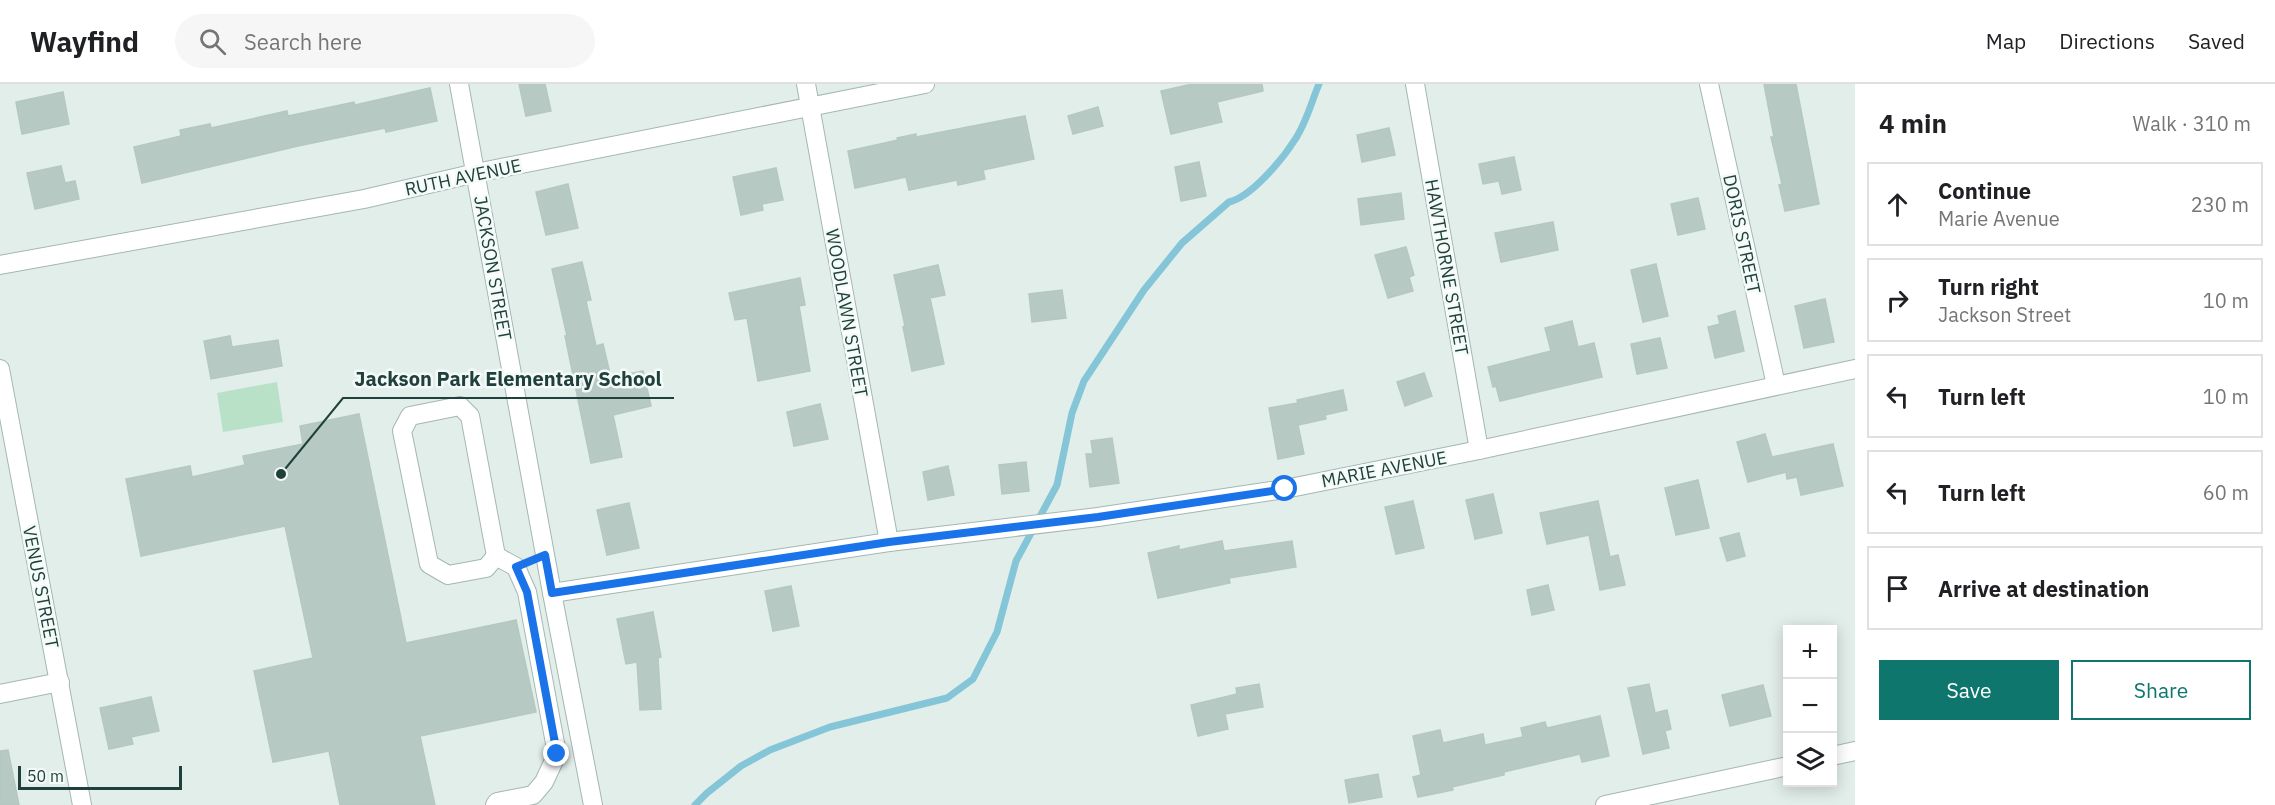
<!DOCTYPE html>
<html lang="en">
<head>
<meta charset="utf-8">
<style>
	:root { --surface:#fff; --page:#f6f6f6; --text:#202124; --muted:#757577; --line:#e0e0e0; --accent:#0f766e }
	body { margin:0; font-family:"IBM Plex Sans",sans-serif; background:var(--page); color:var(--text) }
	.controls { position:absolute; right:18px; bottom:18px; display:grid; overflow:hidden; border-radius:0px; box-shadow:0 3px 15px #0003 }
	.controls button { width:54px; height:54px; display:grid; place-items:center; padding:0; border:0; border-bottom:2px solid var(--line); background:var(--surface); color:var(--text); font:30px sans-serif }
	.scale { position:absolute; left:18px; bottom:15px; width:164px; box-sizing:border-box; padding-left:6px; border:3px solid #20413b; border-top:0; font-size:16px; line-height:21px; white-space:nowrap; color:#20413b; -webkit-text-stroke:4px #f3faf7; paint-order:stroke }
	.stop { position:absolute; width:18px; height:18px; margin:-14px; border:4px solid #1a73e8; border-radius:50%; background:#fff }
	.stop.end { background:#1a73e8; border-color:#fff; box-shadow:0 2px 6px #0008 }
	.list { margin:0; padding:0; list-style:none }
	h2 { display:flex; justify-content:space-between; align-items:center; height:78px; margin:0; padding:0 24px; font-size:26px }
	h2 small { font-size:20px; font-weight:400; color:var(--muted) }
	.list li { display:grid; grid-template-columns:39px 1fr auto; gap:18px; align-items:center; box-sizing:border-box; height:84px; margin:0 12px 12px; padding:0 12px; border:2px solid var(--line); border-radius:0px }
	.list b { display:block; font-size:22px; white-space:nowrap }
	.list p { margin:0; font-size:20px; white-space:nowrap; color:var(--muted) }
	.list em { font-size:20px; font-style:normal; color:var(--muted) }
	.actions { display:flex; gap:12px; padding:18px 24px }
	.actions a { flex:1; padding:14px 0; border:2px solid var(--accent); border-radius:0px; text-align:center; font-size:21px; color:var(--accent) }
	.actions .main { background:var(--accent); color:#fff }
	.icon { flex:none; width:33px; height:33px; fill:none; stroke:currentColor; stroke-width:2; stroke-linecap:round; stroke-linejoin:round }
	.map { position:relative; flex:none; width:1855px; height:721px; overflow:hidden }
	header { display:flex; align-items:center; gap:36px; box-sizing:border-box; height:84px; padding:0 30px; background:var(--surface); border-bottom:2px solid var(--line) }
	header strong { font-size:28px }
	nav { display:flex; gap:33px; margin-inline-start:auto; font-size:21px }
	.search { width:420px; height:54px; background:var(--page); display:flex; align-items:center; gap:15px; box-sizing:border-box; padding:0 21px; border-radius:33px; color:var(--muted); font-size:22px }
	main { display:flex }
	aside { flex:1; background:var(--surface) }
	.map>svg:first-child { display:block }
	.green { fill:#b9e1c7 }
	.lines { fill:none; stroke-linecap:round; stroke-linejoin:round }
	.stream { stroke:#85c5d8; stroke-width:7 }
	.building { fill:#b7c9c3; stroke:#b4c8c1; stroke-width:1.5 }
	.minor-casing { stroke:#a4b7b2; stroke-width:20 }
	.minor { stroke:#fff; stroke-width:18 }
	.route { stroke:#1a73e8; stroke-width:8 }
	.labels { text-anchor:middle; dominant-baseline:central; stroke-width:5; stroke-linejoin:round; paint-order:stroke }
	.street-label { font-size:18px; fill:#20413b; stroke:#f3faf7 }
	.leader { fill:none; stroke:#20413b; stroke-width:2 }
	.callout-dot { fill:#20413b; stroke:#f3faf7; stroke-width:2 }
	.callout-label { font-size:20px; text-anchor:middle; font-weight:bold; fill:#20413b; stroke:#f3faf7; stroke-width:5; stroke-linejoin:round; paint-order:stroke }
</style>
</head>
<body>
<header>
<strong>Wayfind</strong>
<div class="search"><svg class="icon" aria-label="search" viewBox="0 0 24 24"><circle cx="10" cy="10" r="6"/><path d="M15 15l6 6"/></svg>Search here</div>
<nav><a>Map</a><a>Directions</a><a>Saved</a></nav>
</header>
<main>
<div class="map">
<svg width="1855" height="721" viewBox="0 0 1855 721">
	<rect width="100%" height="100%" fill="#e2eeea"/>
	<path class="green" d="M277 298 283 338 223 348 217 309Z"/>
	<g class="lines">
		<path class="stream" d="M695 721 707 709 741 682 770 666 830 643 947 614 973 595 997 548 1016 477 1057 401 1072 329 1084 297 1144 206 1182 159 1229 118C1251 113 1282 76 1294 57 1306 40 1311 19 1319 0"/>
	</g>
	<g class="building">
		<path d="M519 0H545L551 27 526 32Z"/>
		<path d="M1192 0H1262L1263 7 1217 18 1222 38 1171 50 1161 7Z"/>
		<path d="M1764 0H1796L1819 120 1785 127 1779 101 1782 100 1771 53H1774Z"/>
		<path d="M430 4 437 37 386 48 385 44 298 62 142 99 134 63 181 52 180 46 210 40 211 44 287 27 288 32 354 18 355 21Z"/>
		<path d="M63 8 69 40 22 50 16 18Z"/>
		<path d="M1098 23 1103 42 1073 50 1068 32Z"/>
		<path d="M1025 32 1034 75 983 86 985 95 958 101 957 96 909 106 906 93 855 104 848 67 898 56 897 54 916 50V53Z"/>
		<path d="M1389 44 1395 71 1362 78 1357 51Z"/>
		<path d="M1514 73 1521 106 1502 110 1499 97 1483 100 1479 80Z"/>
		<path d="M1199 78 1206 112 1181 117 1175 83Z"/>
		<path d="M61 82 65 99 75 97 79 115 35 125 27 89Z"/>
		<path d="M776 84 783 116 762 120 763 126 741 131 733 93Z"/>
		<path d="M568 100 578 144 546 151 536 108Z"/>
		<path d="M1401 109 1404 135 1361 141 1358 115Z"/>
		<path d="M1698 114 1705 145 1678 151 1671 120Z"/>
		<path d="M1553 138 1558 166 1501 178 1495 149Z"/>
		<path d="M1406 163 1414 191 1409 193 1413 207 1388 214 1375 171Z"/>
		<path d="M582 178 591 216 586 217 596 262 603 260 611 294 643 287 651 322 613 331 622 373 591 379 565 252H567L552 185Z"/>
		<path d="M1656 180 1668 232 1643 238 1631 186Z"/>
		<path d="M938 181 945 211 930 214 944 280 912 287 903 243 905 242 894 191Z"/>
		<path d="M800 194 805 221 799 222 810 287 758 297 747 234 735 236 729 209Z"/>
		<path d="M1062 206 1066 234 1032 238 1029 210Z"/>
		<path d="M1825 215 1834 258 1804 264 1795 222Z"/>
		<path d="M1735 227 1744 267 1715 274 1708 243 1720 240 1718 232Z"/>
		<path d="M1572 237 1578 263 1594 259 1602 293 1500 317 1496 302 1493 303 1488 283 1551 267 1545 244Z"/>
		<path d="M230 252 232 263 278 256 282 282 211 295 204 257Z"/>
		<path d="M1660 254 1667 284 1637 290 1631 260Z"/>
		<path d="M1424 289 1432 312 1405 322 1397 298Z"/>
		<path d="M1343 306 1347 326 1325 331 1326 335 1298 341 1304 370 1278 375 1269 324 1298 319 1297 316Z"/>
		<path d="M820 320 828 355 794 362 787 328Z"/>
		<path d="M359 330 406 559 516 536 536 628 420 652 435 721H340L329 667 273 678 254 587 313 574 285 442 141 472 126 395 190 382 192 393 245 381 243 372 303 360 300 342Z"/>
		<path d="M1765 350 1772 373 1833 360 1843 402 1801 411 1797 393 1787 395 1786 388 1748 398 1737 358Z"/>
		<path d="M1112 354 1119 399 1090 403 1086 370H1093L1091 357Z"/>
		<path d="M1026 378 1029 407 1002 410 999 381Z"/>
		<path d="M948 382 954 411 928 416 923 388Z"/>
		<path d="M1698 396 1709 444 1676 451 1665 404Z"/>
		<path d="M1493 410 1502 449 1475 455 1466 416Z"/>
		<path d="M1413 417 1424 464 1396 470 1385 423Z"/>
		<path d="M1598 417 1610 473 1618 471 1625 501 1600 506 1589 451 1547 460 1540 429Z"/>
		<path d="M629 419 639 464 607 471 597 426Z"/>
		<path d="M1739 449 1745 472 1727 477 1720 454Z"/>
		<path d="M1222 457 1224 467 1292 457 1296 483 1229 494 1230 499 1158 514 1148 469 1179 462V466Z"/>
		<path d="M1548 501 1554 526 1532 531 1527 506Z"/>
		<path d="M791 502 799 542 773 547 765 507Z"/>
		<path d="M653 528 661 573 658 574 661 625 640 626 637 578 626 580 617 535Z"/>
		<path d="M1259 600 1263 623 1225 630 1228 645 1198 652 1191 621 1237 610 1236 604Z"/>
		<path d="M1649 600 1655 629 1667 626 1671 645 1665 647 1669 664 1643 670 1628 604Z"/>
		<path d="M1763 601 1771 632 1730 642 1722 611Z"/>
		<path d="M151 613 159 647 131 653 133 660 109 665 100 624Z"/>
		<path d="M1600 632 1609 672 1582 678 1580 670 1504 688V691L1452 703 1453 706 1418 713 1413 693 1421 691 1413 652 1440 646 1443 659 1483 650 1485 661 1523 653 1521 644 1545 638 1547 644Z"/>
		<path d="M8 666 19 721H0V667Z"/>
		<path d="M1378 690 1382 713 1349 719 1345 696Z"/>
	</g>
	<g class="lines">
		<g class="minor-casing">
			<g id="minor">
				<path d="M459 0 552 509 593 721"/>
				<path d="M806 0 889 458"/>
				<path d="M1415 0 1479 366"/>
				<path d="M1709 0 1776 301"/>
				<path d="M0 181 364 115 476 89 925 0"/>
				<path d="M0 285 82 721"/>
				<path d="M460 322 470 332 496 472 486 484 448 491 429 480 402 347 410 332Z"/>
				<path d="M552 509 889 458 1098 433 1285 405 1479 366 1855 285"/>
				<path d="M0 610 60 598"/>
				<path d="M1832 672 1855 667"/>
				<path d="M495 721 497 718 533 711 544 698 557 670 527 508 516 483 496 472"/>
				<path d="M1605 721 1788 682"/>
			</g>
		</g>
		<use href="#minor" class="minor"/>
	</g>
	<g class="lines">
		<path class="route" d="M557 670 527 508 516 483 545 471 552 509 889 458 1098 433 1285 405"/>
	</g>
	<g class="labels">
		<g class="street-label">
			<text transform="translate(463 93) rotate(-12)">RUTH AVENUE</text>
			<text transform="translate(1742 150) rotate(78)">DORIS STREET</text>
			<text transform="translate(1447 183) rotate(80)">HAWTHORNE STREET</text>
			<text transform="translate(493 184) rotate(80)">JACKSON STREET</text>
			<text transform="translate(847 229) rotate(80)">WOODLAWN STREET</text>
			<text transform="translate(1384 385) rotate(-11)">MARIE AVENUE</text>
			<text transform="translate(41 503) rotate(79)">VENUS STREET</text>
		</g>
	</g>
	<path class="leader" d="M281 390L343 314H674"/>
	<circle class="callout-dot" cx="281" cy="390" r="6"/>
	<g class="callout-label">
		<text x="508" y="302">Jackson Park Elementary School</text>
	</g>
</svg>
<div class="controls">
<button>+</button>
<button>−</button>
<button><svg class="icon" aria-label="layers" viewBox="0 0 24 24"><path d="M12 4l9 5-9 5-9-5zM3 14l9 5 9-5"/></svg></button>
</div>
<div class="scale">50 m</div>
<div class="stop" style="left:1285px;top:405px"></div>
<div class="stop end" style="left:557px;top:670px"></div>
</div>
<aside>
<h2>4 min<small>Walk · 310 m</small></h2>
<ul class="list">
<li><svg class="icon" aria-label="ahead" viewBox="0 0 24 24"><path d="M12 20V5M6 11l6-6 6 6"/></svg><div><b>Continue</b><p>Marie Avenue</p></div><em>230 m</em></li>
<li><svg class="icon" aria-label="right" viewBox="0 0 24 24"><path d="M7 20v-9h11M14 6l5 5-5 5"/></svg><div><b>Turn right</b><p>Jackson Street</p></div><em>10 m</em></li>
<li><svg class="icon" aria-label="left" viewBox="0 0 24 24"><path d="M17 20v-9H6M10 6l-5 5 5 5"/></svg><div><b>Turn left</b></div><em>10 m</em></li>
<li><svg class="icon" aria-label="left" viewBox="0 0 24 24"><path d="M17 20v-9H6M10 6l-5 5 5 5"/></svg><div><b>Turn left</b></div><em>60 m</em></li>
<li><svg class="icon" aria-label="arrive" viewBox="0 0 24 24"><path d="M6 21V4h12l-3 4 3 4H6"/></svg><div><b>Arrive at destination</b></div></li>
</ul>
<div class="actions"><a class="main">Save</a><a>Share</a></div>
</aside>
</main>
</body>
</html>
